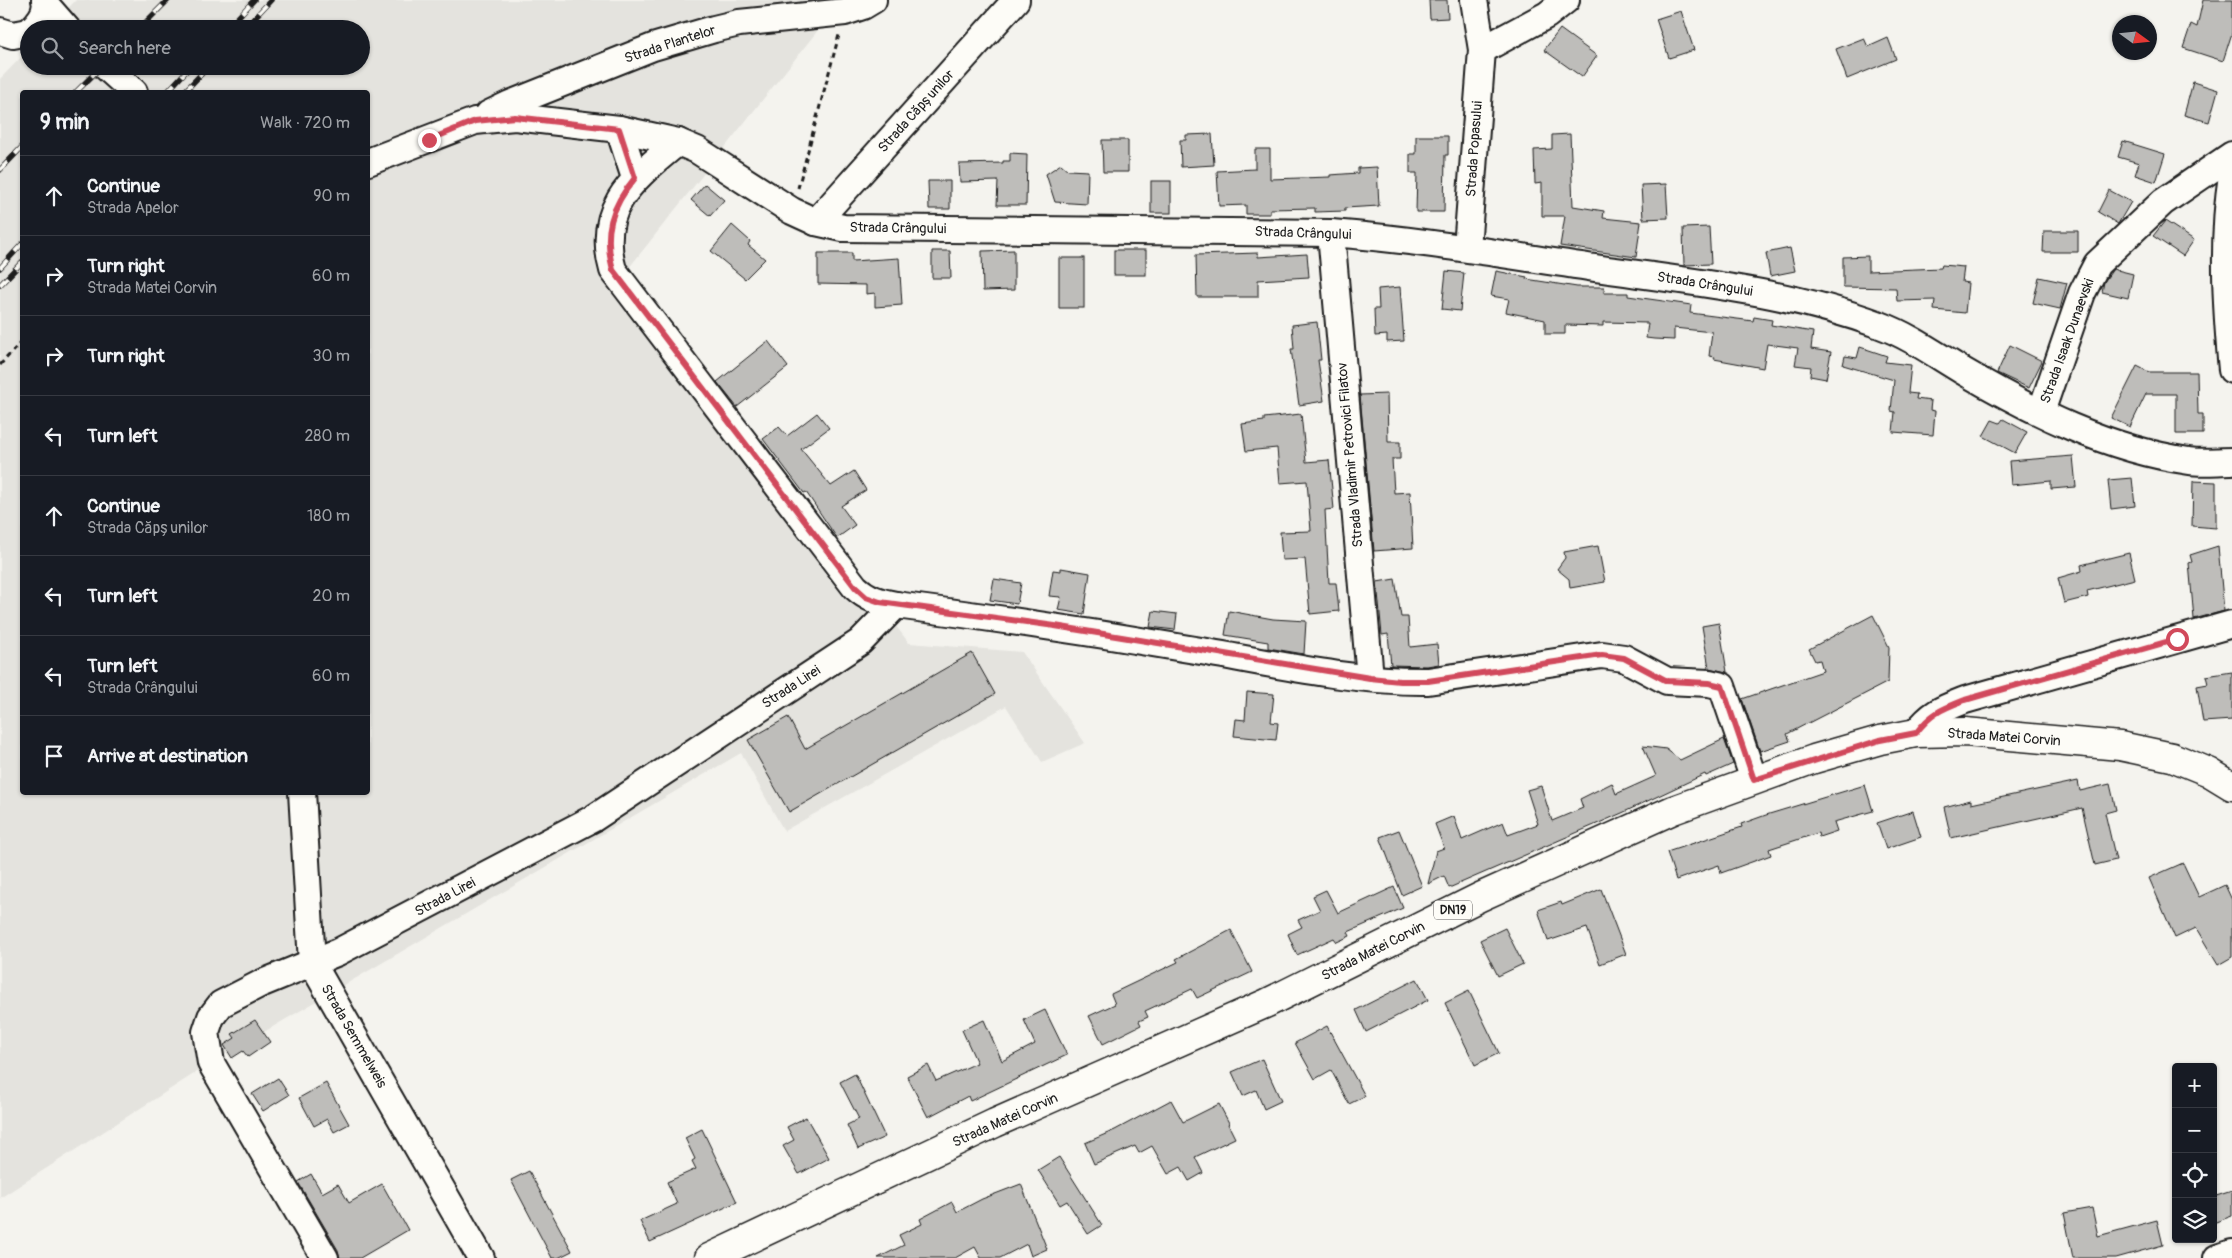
<!DOCTYPE html>
<html lang="en">
<head>
<meta charset="utf-8">
<style>
	:root { --surface:#171b24; --page:#20242c; --text:#f1f3f6; --muted:#9ea1a6; --line:#363941 }
	body { margin:0; font-family:Pangolin,sans-serif; background:var(--page); color:var(--text) }
	.controls { position:absolute; right:15px; bottom:15px; display:grid; overflow:hidden; border-radius:5px; box-shadow:0 1px 4px #0004 }
	.controls button { width:45px; height:45px; display:grid; place-items:center; padding:0; border:0; border-bottom:1px solid var(--line); background:var(--surface); color:var(--text); font:25px sans-serif }
	.compass { position:absolute; left:2112px; top:15px; width:45px; height:45px; border-radius:50%; background:var(--surface); box-shadow:0 1px 4px #0004; rotate:105deg }
	.stop { position:absolute; width:15px; height:15px; margin:-11px; border:4px solid #d1495b; border-radius:50%; background:#fff }
	.stop.end { background:#d1495b; border-color:#fff; box-shadow:0 1px 5px #0008 }
	.list { margin:0; padding:0; list-style:none }
	h2 { display:flex; justify-content:space-between; align-items:center; height:65px; margin:0; padding:0 20px; font-size:21px }
	h2 small { font-size:16px; font-weight:400; color:var(--muted) }
	.list li { display:grid; grid-template-columns:32px 1fr auto; gap:15px; align-items:center; box-sizing:border-box; height:80px; padding:0 20px; border-top:1px solid var(--line) }
	.list b { display:block; font-size:19px; white-space:nowrap }
	.list p { margin:0; font-size:16px; white-space:nowrap; color:var(--muted) }
	.list em { font-size:16px; font-style:normal; color:var(--muted) }
	.icon { flex:none; width:28px; height:28px; fill:none; stroke:currentColor; stroke-width:2; stroke-linecap:round; stroke-linejoin:round }
	.map { position:relative; flex:none; width:2232px; height:1258px; overflow:hidden }
	.search { position:absolute; background:var(--surface); box-shadow:0 1px 4px #0004; left:20px; top:20px; width:350px; height:55px; display:flex; align-items:center; gap:12px; box-sizing:border-box; padding:0 18px; border-radius:28px; color:var(--muted); font-size:19px }
	.panel { position:absolute; background:var(--surface); box-shadow:0 1px 4px #0004; left:20px; top:90px; width:350px; height:705px; border-radius:5px }
	.map>svg:first-child { display:block }
	.built { fill:#e4e3de; fill-rule:evenodd }
	.building { fill:#bebdba; stroke:#1c1c1c }
	.lines { fill:none; stroke-linecap:round; stroke-linejoin:round }
	.minor-casing { stroke:#1c1c1c; stroke-width:30 }
	.major-casing { stroke:#1c1c1c; stroke-width:31 }
	.path { stroke:#1c1c1c; stroke-width:3; stroke-dasharray:5 4; stroke-linecap:butt }
	.minor { stroke:#fdfcf7; stroke-width:26 }
	.major { stroke:#fdfcf7; stroke-width:28 }
	.rail-casing { stroke:#1c1c1c; stroke-width:5.5 }
	.rail { stroke:#fdfcf7; stroke-width:4; stroke-dasharray:11; stroke-linecap:butt }
	.route { stroke:#d1495b; stroke-width:6 }
	.labels { text-anchor:middle; dominant-baseline:central; stroke-width:5; stroke-linejoin:round; paint-order:stroke }
	.shield { fill:#fdfcf7; stroke:#605f5e; stroke-width:1 }
	.shield-label { font-size:12px; font-weight:bold; fill:#1c1c1c }
	.street-label { font-size:14px; fill:#1c1c1c; stroke:#fdfcf7 }
</style>
</head>
<body>
<div class="map">
<svg width="2232" height="1258" viewBox="0 0 2232 1258">
	<rect width="100%" height="100%" fill="#f4f3ee"/>
	<filter id="ink" filterUnits="userSpaceOnUse"><feTurbulence type="fractalNoise" baseFrequency=".02" numOctaves="2"/><feDisplacementMap in="SourceGraphic" scale="10" xChannelSelector="R" yChannelSelector="G"/><feConvolveMatrix kernelMatrix="1 2 1 2 8 2 1 2 1" color-interpolation-filters="sRGB"/></filter>
	<g filter="url(#ink)">
		<path class="built" d="M76 0H842L624 274 909 643 1022 652 1085 743 1042 762 1006 706 784 831 741 753 211 1063 0 1198V79L29 49V66H361V29H48ZM22 92H368V792H22Z"/>
		<g class="building">
			<path d="M1429 0H1447L1448 18 1430 19Z"/>
			<path d="M2203 0H2232V33L2223 61 2183 48 2191 24 2197 27Z"/>
			<path d="M1681 11 1694 50 1669 58 1656 19Z"/>
			<path d="M1560 29 1597 56 1582 77 1544 50Z"/>
			<path d="M1864 38 1868 47 1888 38 1896 59 1847 79 1836 49Z"/>
			<path d="M2193 82 2218 90 2209 122 2184 115Z"/>
			<path d="M1212 134 1214 165 1181 167 1180 140H1186V135Z"/>
			<path d="M1570 134 1573 206 1604 211 1603 218 1641 222 1636 257 1560 246 1565 216H1542V183L1535 184 1534 150 1552 149V135Z"/>
			<path d="M1416 136H1448V155H1445L1444 212H1416L1417 173H1410V154H1416Z"/>
			<path d="M1102 140H1128V172H1103Z"/>
			<path d="M2123 141 2165 154 2156 182 2135 175 2139 163 2118 157Z"/>
			<path d="M1255 149H1270V179L1330 177V175L1358 173V168L1377 167 1379 206 1345 208V211L1315 212V208L1270 209V214H1246V205L1219 206 1217 171 1255 169Z"/>
			<path d="M1010 153 1027 154 1026 205H997L998 181 960 182 959 164 1003 163V161H1010Z"/>
			<path d="M1061 164 1068 170 1088 171 1087 204 1055 202 1046 174Z"/>
			<path d="M928 181H950V209H929Z"/>
			<rect x="1151" y="181" width="20" height="32"/>
			<path d="M705 184 724 200 710 216 691 200Z"/>
			<path d="M1666 184 1668 218 1643 219 1641 185Z"/>
			<path d="M2109 190 2131 202 2118 224 2098 212Z"/>
			<path d="M2165 221 2194 240 2183 256 2153 236Z"/>
			<path d="M732 225 750 241 748 245 765 259 745 279 711 251Z"/>
			<path d="M1709 227 1711 264 1684 265 1683 228Z"/>
			<path d="M2044 231H2078V252H2043Z"/>
			<path d="M1790 248 1795 271 1770 276 1766 253Z"/>
			<path d="M1014 250V290L983 291 982 251Z"/>
			<rect x="1114" y="250" width="32" height="25"/>
			<path d="M932 251H950L951 278H932Z"/>
			<path d="M818 253H852V261L899 258 902 305 875 307V293L866 294V285L818 284Z"/>
			<path d="M1258 253V257L1307 254 1309 277 1258 280V297H1197L1196 255Z"/>
			<path d="M1868 256V271L1941 268 1942 265 1964 267 1962 282 1968 283 1965 313 1934 310 1935 300 1897 301 1896 288 1843 287V257Z"/>
			<rect x="1059" y="258" width="25" height="50"/>
			<path d="M2113 269 2133 274 2128 298 2102 292 2104 282Z"/>
			<path d="M1446 271 1464 273 1460 311 1442 309Z"/>
			<path d="M1496 271 1527 277 1526 279 1577 287H1604V293H1628V296L1691 305 1690 313 1753 321 1754 317 1772 320 1771 325 1813 332 1811 349 1831 352 1826 379 1810 376 1811 367 1795 365 1798 348 1767 344 1763 368 1714 359 1715 357 1709 356 1712 332 1674 328V340L1654 339 1646 338 1648 323 1603 322V326L1565 325V334H1545V320L1506 312 1509 299 1491 296Z"/>
			<path d="M2039 277 2067 283 2060 309 2033 303Z"/>
			<path d="M1400 287 1404 341 1387 342V335L1375 336 1374 309H1379L1378 289Z"/>
			<path d="M1317 322 1321 360H1318L1324 401 1299 405 1291 349H1294L1292 325Z"/>
			<path d="M768 341 788 367 737 407 717 382Z"/>
			<path d="M2010 345 2042 361 2029 388 1997 373Z"/>
			<path d="M1860 347 1887 356 1885 362 1911 365 1908 393 1917 394 1916 399 1931 401 1930 410 1935 411 1933 435 1893 432 1895 412 1891 411 1894 380 1843 365 1845 356 1857 358Z"/>
			<path d="M2137 366 2149 372H2197L2198 414H2203V434H2176V394H2146L2130 427 2111 418Z"/>
			<path d="M1387 394 1388 442H1400V459H1392L1394 493 1410 492 1413 548 1374 551 1360 395Z"/>
			<path d="M817 413 829 428 801 449 831 486 854 471 866 490 841 506 855 525 837 538 806 492 804 493 763 439 779 427 787 436Z"/>
			<path d="M1301 414 1306 462 1329 460 1334 509 1325 510 1329 583H1336L1339 611 1310 614 1305 559 1282 560 1280 532 1311 531 1307 481 1280 483 1277 448 1246 451 1242 424 1264 421V418Z"/>
			<path d="M2003 419 2027 432 2015 453 1983 436 1992 420 2000 423Z"/>
			<path d="M2073 456 2076 487 2051 489V481L2011 485 2009 461Z"/>
			<path d="M2132 478 2135 506 2111 509 2108 480Z"/>
			<path d="M2193 481 2216 482V528L2192 526Z"/>
			<path d="M1598 546 1605 582 1570 588 1569 579 1557 569 1565 558 1564 552Z"/>
			<path d="M2218 546 2224 611 2194 619 2189 563 2192 562 2190 555Z"/>
			<path d="M2129 553 2135 579 2087 591 2088 597 2064 603 2058 578 2082 571 2081 565Z"/>
			<path d="M1061 568 1090 573 1084 614 1058 610 1061 597 1049 596 1053 570 1061 571Z"/>
			<path d="M994 579 1021 583 1017 604 990 600Z"/>
			<path d="M1395 579 1401 617H1408L1410 647 1437 644 1439 664 1427 666 1391 665 1388 634 1382 635 1377 582Z"/>
			<path d="M1153 611 1177 614 1175 630 1150 627Z"/>
			<path d="M1229 611 1273 619 1306 621 1304 654 1268 648V642L1225 635Z"/>
			<path d="M1873 615 1889 647 1888 682 1787 734 1790 741 1760 751 1742 699 1823 671 1820 660 1815 661 1809 649Z"/>
			<path d="M1719 623 1727 672 1709 668 1702 626Z"/>
			<path d="M972 653 995 694 789 812 748 740 788 717 805 749Z"/>
			<path d="M2232 672V720L2203 722 2197 686 2208 684 2206 676Z"/>
			<path d="M1247 692 1274 694 1271 722 1278 723 1276 740 1234 736 1236 719 1245 720Z"/>
			<path d="M1724 739 1733 764 1706 776 1705 774 1622 813 1449 888 1444 876 1428 884 1436 851 1444 848 1435 824 1454 816 1462 840 1503 822 1508 835 1538 824 1527 790 1541 786 1552 821 1583 808 1580 799 1612 783 1616 794 1656 776 1643 746 1666 749 1680 760Z"/>
			<path d="M2078 781 2080 791 2110 784 2116 810 2105 813 2116 860 2095 865 2082 808 1951 838 1944 807 1971 800V804Z"/>
			<path d="M1865 785 1873 811 1834 822 1837 831 1819 837 1818 833 1769 849 1771 855 1721 873 1719 865 1676 880 1667 852 1742 827 1741 824 1766 815Z"/>
			<path d="M1913 811 1921 837 1886 849 1877 823Z"/>
			<path d="M1399 830 1422 886 1402 895 1380 837Z"/>
			<path d="M2183 863 2199 897 2225 885 2232 900V957L2218 965 2196 928 2175 938 2149 878Z"/>
			<path d="M1394 887 1403 908 1348 932 1350 936 1337 942 1334 938 1297 955 1288 934 1302 927 1298 920 1320 910 1313 896 1326 890 1338 913Z"/>
			<path d="M1601 889 1626 954 1600 964 1587 928 1548 941 1538 910 1561 902 1562 905Z"/>
			<path d="M1505 928 1523 964 1498 976 1480 940Z"/>
			<path d="M1231 930 1252 972 1197 998 1192 989 1145 1011 1148 1017 1139 1021 1141 1025 1103 1044 1089 1016 1115 1004 1111 994 1178 962 1176 959Z"/>
			<path d="M1417 979 1428 1000 1366 1032 1356 1010Z"/>
			<path d="M1469 991 1499 1053 1475 1065 1445 1003Z"/>
			<path d="M1045 1010 1067 1055 970 1101 968 1096 928 1117 907 1076 928 1065 936 1081 977 1063 962 1030 984 1020 1002 1061 1035 1044 1024 1020Z"/>
			<path d="M255 1020 270 1042 248 1057 243 1051 232 1058 224 1045 235 1038 232 1034Z"/>
			<path d="M1327 1026 1365 1096 1349 1104 1331 1070 1315 1079 1295 1043Z"/>
			<path d="M1262 1059 1281 1101 1264 1109 1256 1090 1243 1096 1232 1072Z"/>
			<path d="M855 1074 885 1137 858 1149 847 1125 859 1119 840 1082Z"/>
			<path d="M278 1078 289 1095 263 1111 252 1094Z"/>
			<path d="M326 1083 349 1124 334 1132 327 1119 314 1126 299 1098Z"/>
			<path d="M1171 1100 1183 1122 1219 1104 1229 1123 1228 1124 1235 1138 1195 1157 1203 1173 1189 1181 1181 1167 1168 1174 1152 1146 1139 1153 1135 1146 1094 1164 1085 1143 1115 1130Z"/>
			<path d="M806 1117 829 1158 799 1174 783 1146 794 1140 787 1127Z"/>
			<path d="M702 1129 737 1202 650 1242 640 1221 677 1204 667 1182 696 1169 692 1161 695 1159 685 1138Z"/>
			<path d="M1059 1157 1102 1225 1088 1234 1067 1201 1060 1205 1038 1170Z"/>
			<path d="M529 1171 572 1251 558 1258H552L511 1180Z"/>
			<path d="M311 1174 322 1193 338 1184 349 1203 382 1184 408 1230 360 1258H340L338 1250 298 1182Z"/>
			<path d="M1021 1184 1047 1249 1031 1256 1027 1244 1000 1258H981L975 1247 955 1258H878L904 1245 899 1235 922 1224 920 1219 952 1202 957 1212 982 1199Z"/>
			<path d="M2232 1191V1216L2213 1223V1197Z"/>
			<path d="M2092 1208 2098 1236 2157 1220 2163 1245 2116 1258H2073L2064 1213Z"/>
		</g>
		<g class="lines">
			<g class="minor-casing">
				<g id="minor">
					<path d="M46 5 67 29"/>
					<path d="M32 29C40 21 48 11 45 0"/>
					<path d="M0 31 13 35 29 32"/>
					<path d="M1482 50 1547 15 1566 0"/>
					<path d="M105 66 134 92"/>
					<path d="M489 114 510 104 653 47 714 29 739 23 845 12 863 6 873 0"/>
					<path d="M619 129 635 178"/>
					<path d="M678 142C634 179 595 206 613 270L855 587C868 599 879 602 896 605 996 618 1096 633 1195 650 1271 663 1350 682 1428 681L1602 655 1624 658 1667 681 1709 683 1722 686 1754 780"/>
					<path d="M368 162 475 121 515 117 619 129 678 142 697 150 792 211 816 222 843 228 1331 233C1422 240 1512 256 1602 269 1695 282 1791 292 1880 325 1910 336 1936 355 1963 371 2033 412 2107 449 2189 461 2203 463 2218 461 2232 461"/>
					<path d="M2232 175C2222 239 2226 306 2232 370"/>
					<path d="M816 222 1016 0"/>
					<path d="M1331 233 1370 678"/>
					<path d="M1467 248 1482 50 1474 0"/>
					<path d="M2041 412 2082 293 2097 264 2163 202 2232 155"/>
					<path d="M1916 733C1931 713 1942 709 1965 700L2232 624"/>
					<path d="M302 792 312 963 481 1258"/>
					<path d="M325 1258 211 1063 206 1032 211 1017 221 1004 260 984 338 952 594 818 860 642 896 605"/>
					<path d="M2217 1258 2232 1253"/>
				</g>
			</g>
			<g class="major-casing">
				<path id="major" d="M709 1258 995 1123 1267 1003 1480 897 1673 810 1814 759 1880 740 1916 733 1965 732 2120 746 2172 757 2209 772 2232 786"/>
			</g>
			<g class="path">
				<path d="M798 188 839 35"/>
				<path d="M0 365 22 341"/>
			</g>
			<use href="#minor" class="minor"/>
			<use href="#major" class="major"/>
			<g class="rail-casing">
				<g id="rail">
					<path d="M139 29 168 0"/>
					<path d="M227 29 254 0"/>
					<path d="M244 29 271 0"/>
					<path d="M76 92 102 66"/>
					<path d="M167 92 191 66"/>
					<path d="M184 92 209 66"/>
					<path d="M0 170 22 147"/>
					<path d="M0 268 22 244"/>
					<path d="M0 285 22 262"/>
				</g>
			</g>
			<use href="#rail" class="rail"/>
		</g>
	</g>
	<g class="lines" filter="url(#ink)">
		<path class="route" d="M429 140 475 121 515 117 619 129 635 178C611 207 603 232 613 270L855 587 866 597 880 602 1055 626 1370 678 1400 681H1428L1602 655 1624 658 1667 681 1709 683 1722 686 1754 780 1880 740 1916 733C1931 713 1942 709 1965 700L2177 639"/>
	</g>
	<g class="labels">
		<rect class="shield" x="1434" y="900.5" width="38" height="19" rx="4"/>
		<g class="shield-label">
			<text x="1453" y="910">DN19</text>
		</g>
		<g class="street-label">
			<text transform="translate(670 44) rotate(-18)">Strada Plantelor</text>
			<text transform="translate(916 111) rotate(-48)">Strada Căpșunilor</text>
			<text transform="translate(1474 149) rotate(-86)">Strada Popasului</text>
			<text transform="translate(898 228) rotate(1)">Strada Crângului</text>
			<text transform="translate(1303 233) rotate(2)">Strada Crângului</text>
			<text transform="translate(1705 284) rotate(9)">Strada Crângului</text>
			<text transform="translate(2067 341) rotate(-70)">Strada Isaak Dunaevski</text>
			<text transform="translate(1350 455) rotate(-95)">Strada Vladimir Petrovici Filatov</text>
			<text transform="translate(791 687) rotate(-33)">Strada Lirei</text>
			<text transform="translate(2004 737) rotate(4)">Strada Matei Corvin</text>
			<text transform="translate(445 897) rotate(-28)">Strada Lirei</text>
			<text transform="translate(1373 951) rotate(-27)">Strada Matei Corvin</text>
			<text transform="translate(354 1036) rotate(60)">Strada Semmelweis</text>
			<text transform="translate(1005 1120) rotate(-24)">Strada Matei Corvin</text>
		</g>
	</g>
</svg>
<div class="controls">
<button>+</button>
<button>−</button>
<button><svg class="icon" aria-label="locate" viewBox="0 0 24 24"><circle cx="12" cy="12" r="6"/><path d="M12 2v4M12 18v4M2 12h4M18 12h4"/></svg></button>
<button><svg class="icon" aria-label="layers" viewBox="0 0 24 24"><path d="M12 4l9 5-9 5-9-5zM3 14l9 5 9-5"/></svg></button>
</div>
<svg class="compass" viewBox="-18 -18 36 36"><path d="M0-13l5 13h-10z" fill="#e53935"/><path d="M0 13l5-13h-10z" fill="#9ea1a6"/></svg>
<div class="stop" style="left:2177px;top:639px"></div>
<div class="stop end" style="left:429px;top:140px"></div>
<div class="search"><svg class="icon" aria-label="search" viewBox="0 0 24 24"><circle cx="10" cy="10" r="6"/><path d="M15 15l6 6"/></svg>Search here</div>
<section class="panel">
<h2>9 min<small>Walk · 720 m</small></h2>
<ul class="list">
<li><svg class="icon" aria-label="ahead" viewBox="0 0 24 24"><path d="M12 20V5M6 11l6-6 6 6"/></svg><div><b>Continue</b><p>Strada Apelor</p></div><em>90 m</em></li>
<li><svg class="icon" aria-label="right" viewBox="0 0 24 24"><path d="M7 20v-9h11M14 6l5 5-5 5"/></svg><div><b>Turn right</b><p>Strada Matei Corvin</p></div><em>60 m</em></li>
<li><svg class="icon" aria-label="right" viewBox="0 0 24 24"><path d="M7 20v-9h11M14 6l5 5-5 5"/></svg><div><b>Turn right</b></div><em>30 m</em></li>
<li><svg class="icon" aria-label="left" viewBox="0 0 24 24"><path d="M17 20v-9H6M10 6l-5 5 5 5"/></svg><div><b>Turn left</b></div><em>280 m</em></li>
<li><svg class="icon" aria-label="ahead" viewBox="0 0 24 24"><path d="M12 20V5M6 11l6-6 6 6"/></svg><div><b>Continue</b><p>Strada Căpșunilor</p></div><em>180 m</em></li>
<li><svg class="icon" aria-label="left" viewBox="0 0 24 24"><path d="M17 20v-9H6M10 6l-5 5 5 5"/></svg><div><b>Turn left</b></div><em>20 m</em></li>
<li><svg class="icon" aria-label="left" viewBox="0 0 24 24"><path d="M17 20v-9H6M10 6l-5 5 5 5"/></svg><div><b>Turn left</b><p>Strada Crângului</p></div><em>60 m</em></li>
<li><svg class="icon" aria-label="arrive" viewBox="0 0 24 24"><path d="M6 21V4h12l-3 4 3 4H6"/></svg><div><b>Arrive at destination</b></div></li>
</ul>
</section>
</div>
</body>
</html>
